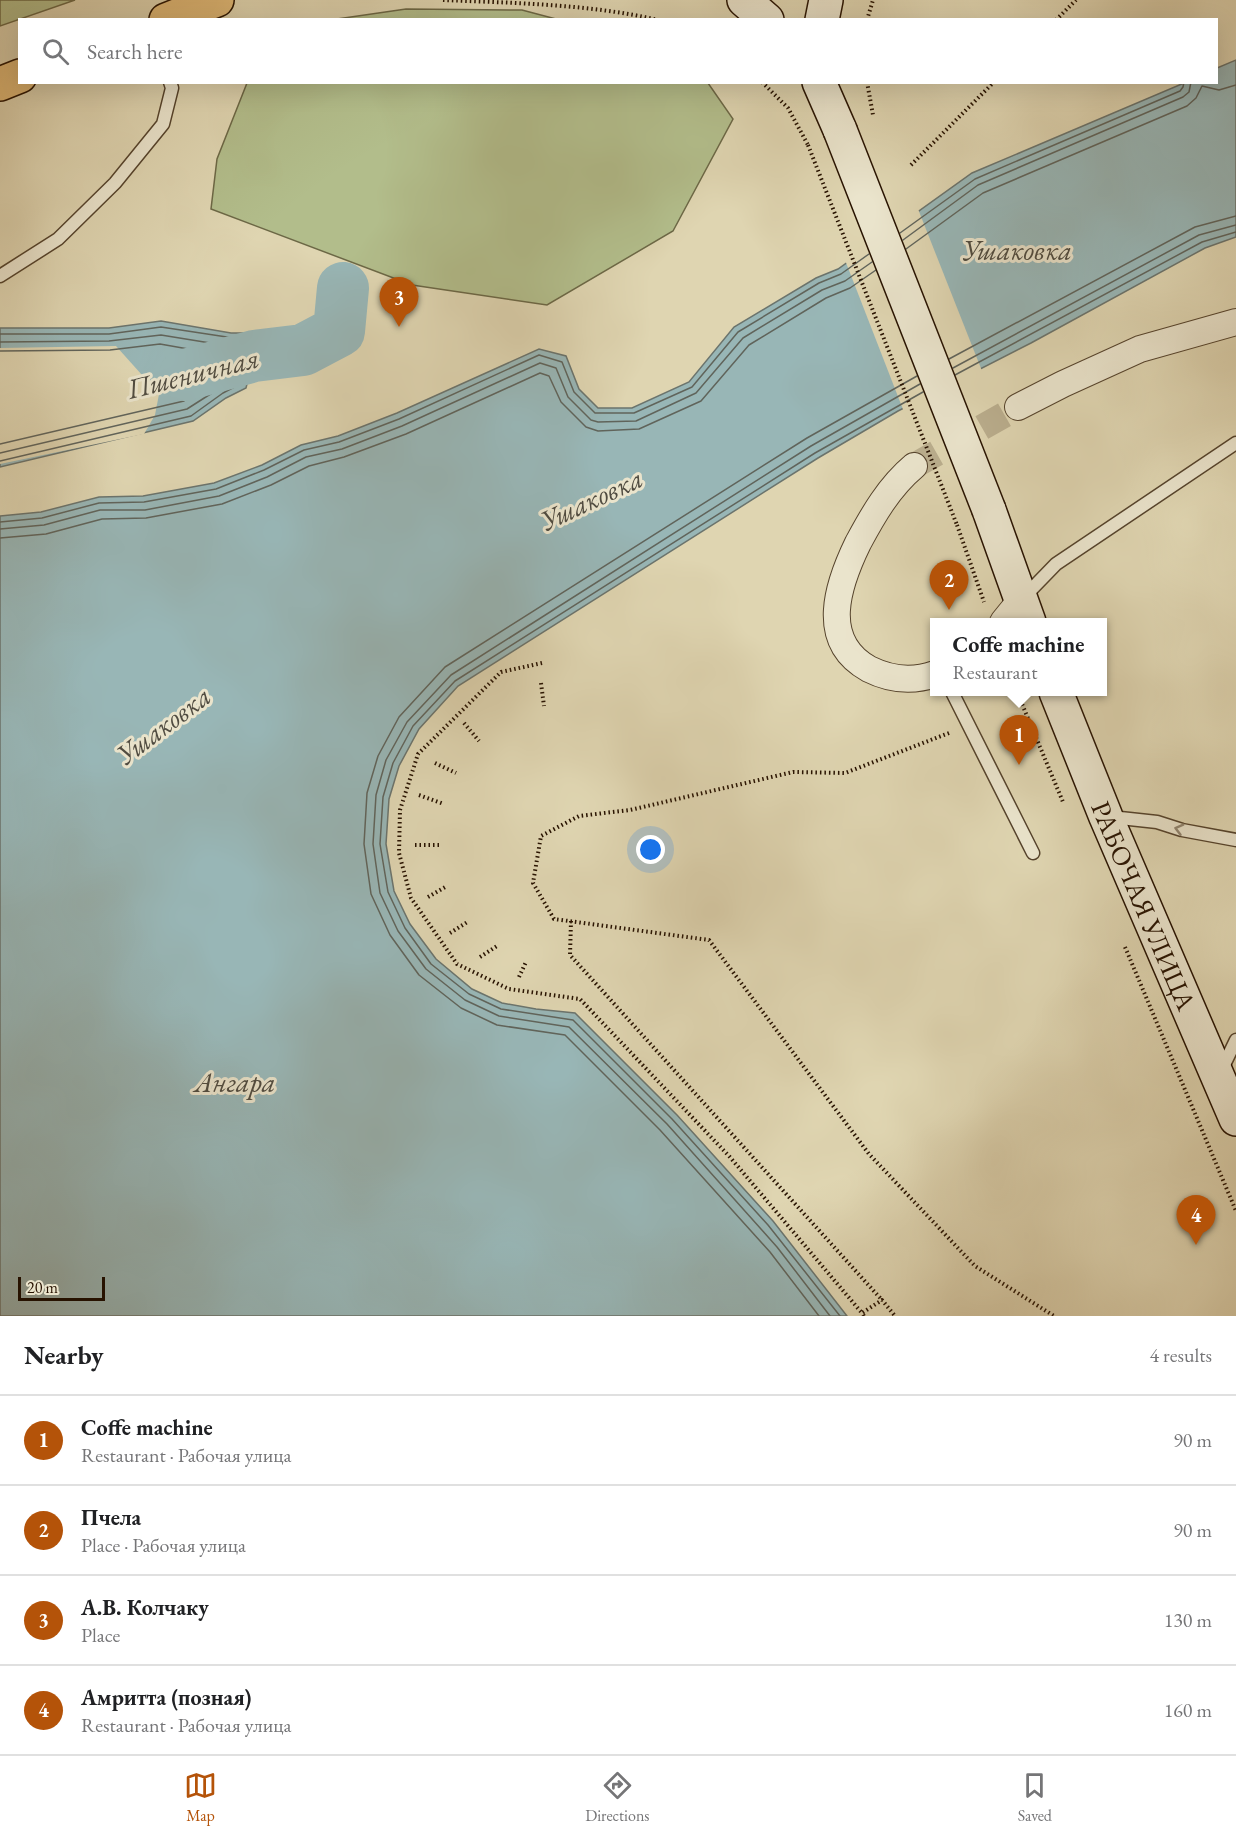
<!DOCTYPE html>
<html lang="en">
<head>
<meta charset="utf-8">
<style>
	:root { --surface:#fff; --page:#f2f2f2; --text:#202124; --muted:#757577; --line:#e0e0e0; --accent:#b45309 }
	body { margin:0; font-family:"EB Garamond",serif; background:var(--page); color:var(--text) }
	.scale { position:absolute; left:18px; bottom:15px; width:87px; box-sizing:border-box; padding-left:6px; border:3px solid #271200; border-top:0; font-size:16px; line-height:21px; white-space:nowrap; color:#271200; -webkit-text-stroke:4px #eae4cc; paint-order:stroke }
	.you { position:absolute; left:651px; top:850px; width:21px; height:21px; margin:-15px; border:4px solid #fff; border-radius:50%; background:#1a73e8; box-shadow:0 0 0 9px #1a73e833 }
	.badge { display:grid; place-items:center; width:39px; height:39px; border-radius:50%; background:var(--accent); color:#fff; font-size:20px; font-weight:700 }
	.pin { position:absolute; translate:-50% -50px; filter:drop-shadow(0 2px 3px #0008) }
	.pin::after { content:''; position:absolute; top:32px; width:21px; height:18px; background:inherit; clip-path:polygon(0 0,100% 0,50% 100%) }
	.popup { position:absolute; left:930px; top:618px; width:177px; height:78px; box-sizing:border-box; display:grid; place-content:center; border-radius:0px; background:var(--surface); filter:drop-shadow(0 2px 4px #0005); font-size:20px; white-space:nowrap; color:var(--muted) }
	.popup b { font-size:22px; color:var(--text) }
	.popup::after { content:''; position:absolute; left:50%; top:100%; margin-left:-12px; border:12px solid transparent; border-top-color:var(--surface) }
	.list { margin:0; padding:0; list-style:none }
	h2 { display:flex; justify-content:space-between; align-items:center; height:78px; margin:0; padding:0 24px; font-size:26px }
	h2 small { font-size:20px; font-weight:400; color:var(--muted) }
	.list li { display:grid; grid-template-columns:39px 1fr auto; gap:18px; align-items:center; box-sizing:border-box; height:90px; padding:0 24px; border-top:2px solid var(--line) }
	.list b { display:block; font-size:22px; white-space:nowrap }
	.list p { margin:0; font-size:20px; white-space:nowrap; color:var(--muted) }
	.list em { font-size:20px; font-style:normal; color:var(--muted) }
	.icon { flex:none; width:33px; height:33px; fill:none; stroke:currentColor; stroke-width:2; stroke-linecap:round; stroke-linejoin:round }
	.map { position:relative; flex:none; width:1236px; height:1316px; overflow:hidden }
	.search { position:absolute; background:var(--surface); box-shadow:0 6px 24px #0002; left:18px; right:18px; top:18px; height:66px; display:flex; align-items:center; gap:15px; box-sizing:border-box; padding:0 21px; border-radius:0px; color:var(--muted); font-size:22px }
	.sheet { height:438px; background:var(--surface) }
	nav { display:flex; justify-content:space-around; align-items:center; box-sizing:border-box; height:84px; border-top:2px solid var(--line); background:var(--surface); font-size:16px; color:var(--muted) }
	nav a { display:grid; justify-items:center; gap:3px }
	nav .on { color:var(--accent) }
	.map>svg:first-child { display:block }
	.green { fill:#b2bd8b; stroke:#6c6846; stroke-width:1.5 }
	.water { fill:#98b6b6; stroke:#6b746d; stroke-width:1.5 }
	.pier { fill:#dfd5b1 }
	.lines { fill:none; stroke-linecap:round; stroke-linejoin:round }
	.shore { stroke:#60645b; stroke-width:1.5 }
	.river { stroke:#98b6b6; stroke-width:52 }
	.minor-tunnel { stroke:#baae8e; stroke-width:26; stroke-dasharray:26 13; stroke-linecap:butt }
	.service-casing { stroke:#55432c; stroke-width:15 }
	.minor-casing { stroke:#55432c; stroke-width:28 }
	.secondary-casing { stroke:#271200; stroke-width:36 }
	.primary-casing { stroke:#271200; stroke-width:36 }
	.path { stroke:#271200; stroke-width:4; stroke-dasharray:1.5 3; stroke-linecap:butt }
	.service { stroke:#eae4cc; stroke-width:12 }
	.minor { stroke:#eae4cc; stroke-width:26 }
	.secondary { stroke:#eae4cc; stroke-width:33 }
	.primary { stroke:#e0ba78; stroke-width:33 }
	.secondary-bridge-casing { stroke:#271200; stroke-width:36; stroke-linecap:butt }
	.path-bridge { stroke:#271200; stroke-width:4; stroke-dasharray:1.5 3; stroke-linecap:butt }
	.secondary-bridge { stroke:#eae4cc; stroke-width:33 }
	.oneway { stroke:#928670 }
	.labels { text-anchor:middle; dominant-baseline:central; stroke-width:6; stroke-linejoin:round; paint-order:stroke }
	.street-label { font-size:27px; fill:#271200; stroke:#eae4cc }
	.water-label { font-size:28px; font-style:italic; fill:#4f4b40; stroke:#eae4cc }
</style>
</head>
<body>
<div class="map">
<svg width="1236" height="1316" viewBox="0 0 1236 1316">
	<rect width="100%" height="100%" fill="#dfd5b1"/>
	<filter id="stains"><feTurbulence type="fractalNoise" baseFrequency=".00333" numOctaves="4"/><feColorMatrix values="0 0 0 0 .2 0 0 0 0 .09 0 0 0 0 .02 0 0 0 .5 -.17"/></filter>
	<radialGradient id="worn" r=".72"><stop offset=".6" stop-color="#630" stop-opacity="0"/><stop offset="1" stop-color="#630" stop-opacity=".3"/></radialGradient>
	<g class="green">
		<path d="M0 0H75L0 26Z"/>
		<path d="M406 9 522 10 556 19H337Z"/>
		<path d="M247 83H708L733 119 673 231 547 305 412 285 211 209 217 159Z"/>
	</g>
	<g class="water">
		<path d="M1236 60V237L1205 248 1031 343 898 411 818 458 458 686 419 729 399 766 389 799 386 844 394 891 410 924 436 959 472 989 502 1003 536 1009 575 1013 677 1115 773 1221 847 1316H0V516L41 512 99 497 143 496 214 483 262 465 301 445 338 436 397 413 539 349 566 356 579 389 598 408H632L689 382 734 327 816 278 838 269 972 173 1184 83 1216 82 1217 68Z"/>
		<path d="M161 321 231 333H246L254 356 246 388 226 398 193 421 0 467V328H109Z"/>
	</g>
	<g class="pier">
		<path d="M918 209 982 371 904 412 845 260Z"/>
		<path d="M116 346 159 394 155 415 144 434 0 464V348Z"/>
	</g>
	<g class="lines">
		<g class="shore">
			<path d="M900 233 975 179 1180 91 1183 87 1184 82"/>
			<path d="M903 240 978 185 1183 97 1189 92 1191 82"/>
			<path d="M906 249 983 193 1187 106 1196 98 1202 86 1219 90 1236 85"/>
			<path d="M0 334H109L161 327 240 339 248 356 240 384 223 393 191 416 0 461"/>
			<path d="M0 342 109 341 161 335 235 347 240 357 234 379 187 409 0 453"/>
			<path d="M0 351 110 350 160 344 228 356 230 358 226 373 184 401 0 444"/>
			<path d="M949 359 1195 227 1236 216"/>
			<path d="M953 368 1199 235 1236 225"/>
			<path d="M955 375 1202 242 1236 232"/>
			<path d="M0 522 42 518 99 503 144 502 216 489 264 470 304 450 339 442 399 419 539 355 562 362 574 392 595 413H634L692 387 738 332 819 283 841 274 869 254"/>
			<path d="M0 529 44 525 100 510H145L219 496 267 477 306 457 342 449 402 426 540 363 556 368 568 397 591 420 598 422 636 421 696 393 743 338 822 290 845 281 872 262"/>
			<path d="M0 538 46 534 102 519 146 518 222 504 271 485 309 466 344 457 406 434 540 373 549 376 561 402 586 427 598 431 639 429 701 401 749 345 826 298 850 288 876 270"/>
			<path d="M819 1316 770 1252 660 1130 565 1035 497 1025 461 1008 419 975 390 935 371 894 364 844 367 793 378 756 399 717 445 667 807 438 917 376"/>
			<path d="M830 1316 777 1247 667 1124 569 1027 499 1016 465 1000 426 969 398 931 380 893 373 844 376 795 386 760 407 722 451 675 811 446 920 384"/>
			<path d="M840 1316 768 1225 672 1119 573 1020 501 1009 469 994 431 964 405 928 388 892 380 844 383 797 393 763 413 726 455 681 815 453 923 392"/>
		</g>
		<path class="river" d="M185 375 254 356 303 350 339 331 343 288"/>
		<path class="minor-tunnel" d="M914 466 1018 407"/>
		<g class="service-casing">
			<g id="service">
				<path d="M0 276 58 239 115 183 163 124 172 88 170 82"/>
				<path d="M1024 597 1056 564 1236 443"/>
				<path d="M952 692 1033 853"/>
				<path d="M1111 817 1157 822 1182 830 1236 840"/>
				<path d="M1221 1071 1236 1040"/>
			</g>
		</g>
		<g class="minor-casing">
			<g id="minor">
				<path d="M1018 407 1063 384 1140 349 1236 322"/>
				<path d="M914 466C889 487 873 515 858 543 838 584 818 641 869 669 891 680 912 682 935 674"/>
				<path d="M1003 622 1020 601"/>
			</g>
		</g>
		<g class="secondary-casing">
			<g id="secondary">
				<path d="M744 0 767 20"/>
				<path d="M822 20 826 0"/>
				<path d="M819 82 840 130"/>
				<path d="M989 510 1029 622"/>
				<path id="s1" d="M1056 692 1106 817 1236 1119"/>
			</g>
		</g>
		<g class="primary-casing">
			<g id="primary">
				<path d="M166 20 217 0"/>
				<path d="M0 84 20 76"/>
			</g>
		</g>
		<g class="path">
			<path d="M443 0C513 3 590 4 658 20"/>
			<path d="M867 20 873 0"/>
			<path d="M1056 20 1076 0"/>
			<path d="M762 82 788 108 808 145"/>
			<path d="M867 82 873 115"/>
			<path d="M911 165 994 82"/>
			<path d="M957 525 984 602"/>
			<path d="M542 663 501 672 418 754 400 810 399 853 411 898 457 964 509 989 580 999 729 1156 862 1313"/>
			<path d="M541 683 544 706"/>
			<path d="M1017 692 1063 802"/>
			<path d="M464 723 479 741"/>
			<path d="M949 733 845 773 793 772 630 810 579 816 541 836 533 883 554 919 709 940 869 1154 975 1266 1054 1316"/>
			<path d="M435 763 456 773"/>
			<path d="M419 795 444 804"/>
			<path d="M415 845H439"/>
			<path d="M428 897 447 886"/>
			<path d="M571 921 570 955 882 1300"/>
			<path d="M450 933 469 921"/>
			<path d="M1125 947 1236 1211"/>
			<path d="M480 957 497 946"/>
			<path d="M519 977 526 962"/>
			<path d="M864 1316 862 1313 882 1300 895 1316"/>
		</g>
		<use href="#service" class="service"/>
		<use href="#minor" class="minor"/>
		<use href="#secondary" class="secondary"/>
		<use href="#primary" class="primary"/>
		<g class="secondary-bridge-casing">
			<path id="secondary-bridge" d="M840 130 989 510"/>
		</g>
		<path class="path-bridge" d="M808 145 957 525"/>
		<use href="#secondary-bridge" class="secondary-bridge"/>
	</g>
	<defs><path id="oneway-chevron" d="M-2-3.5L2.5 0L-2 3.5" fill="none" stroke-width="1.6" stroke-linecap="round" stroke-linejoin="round" transform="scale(1.5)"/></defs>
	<use class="oneway" href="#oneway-chevron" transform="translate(1179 829) rotate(-165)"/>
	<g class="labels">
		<g class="street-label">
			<text stroke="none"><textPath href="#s1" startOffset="231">РАБОЧАЯ УЛИЦА</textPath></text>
		</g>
		<g class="water-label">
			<text x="1017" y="250">Ушаковка</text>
			<text transform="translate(193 373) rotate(-14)">Пшеничная</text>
			<text transform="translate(591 499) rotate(-25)">Ушаковка</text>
			<text transform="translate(163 725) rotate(-37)">Ушаковка</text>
			<text x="235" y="1082">Ангара</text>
		</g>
	</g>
	<rect width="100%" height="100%" filter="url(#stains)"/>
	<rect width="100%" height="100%" fill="url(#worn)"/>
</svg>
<div class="scale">20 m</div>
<div class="you"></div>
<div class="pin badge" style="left:1019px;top:765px">1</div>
<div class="popup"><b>Coffe machine</b>Restaurant</div>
<div class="pin badge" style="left:949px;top:610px">2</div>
<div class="pin badge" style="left:399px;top:327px">3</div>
<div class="pin badge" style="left:1196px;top:1245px">4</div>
<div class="search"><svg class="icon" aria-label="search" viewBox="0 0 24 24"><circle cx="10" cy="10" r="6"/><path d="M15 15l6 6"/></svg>Search here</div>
</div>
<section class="sheet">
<h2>Nearby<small>4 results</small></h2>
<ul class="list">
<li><span class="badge">1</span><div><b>Coffe machine</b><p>Restaurant · Рабочая улица</p></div><em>90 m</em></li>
<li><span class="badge">2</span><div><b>Пчела</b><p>Place · Рабочая улица</p></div><em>90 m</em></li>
<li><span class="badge">3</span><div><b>А.В. Колчаку</b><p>Place</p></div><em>130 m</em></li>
<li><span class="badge">4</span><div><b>Амритта (позная)</b><p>Restaurant · Рабочая улица</p></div><em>160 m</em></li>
</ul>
</section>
<nav>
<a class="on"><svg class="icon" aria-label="map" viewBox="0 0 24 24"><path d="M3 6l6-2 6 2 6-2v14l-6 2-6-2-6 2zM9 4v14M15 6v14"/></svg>Map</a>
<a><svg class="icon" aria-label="directions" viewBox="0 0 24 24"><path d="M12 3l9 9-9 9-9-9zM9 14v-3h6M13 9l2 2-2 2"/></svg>Directions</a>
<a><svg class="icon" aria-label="saved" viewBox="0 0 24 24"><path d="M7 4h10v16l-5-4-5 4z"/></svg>Saved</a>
</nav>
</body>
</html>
